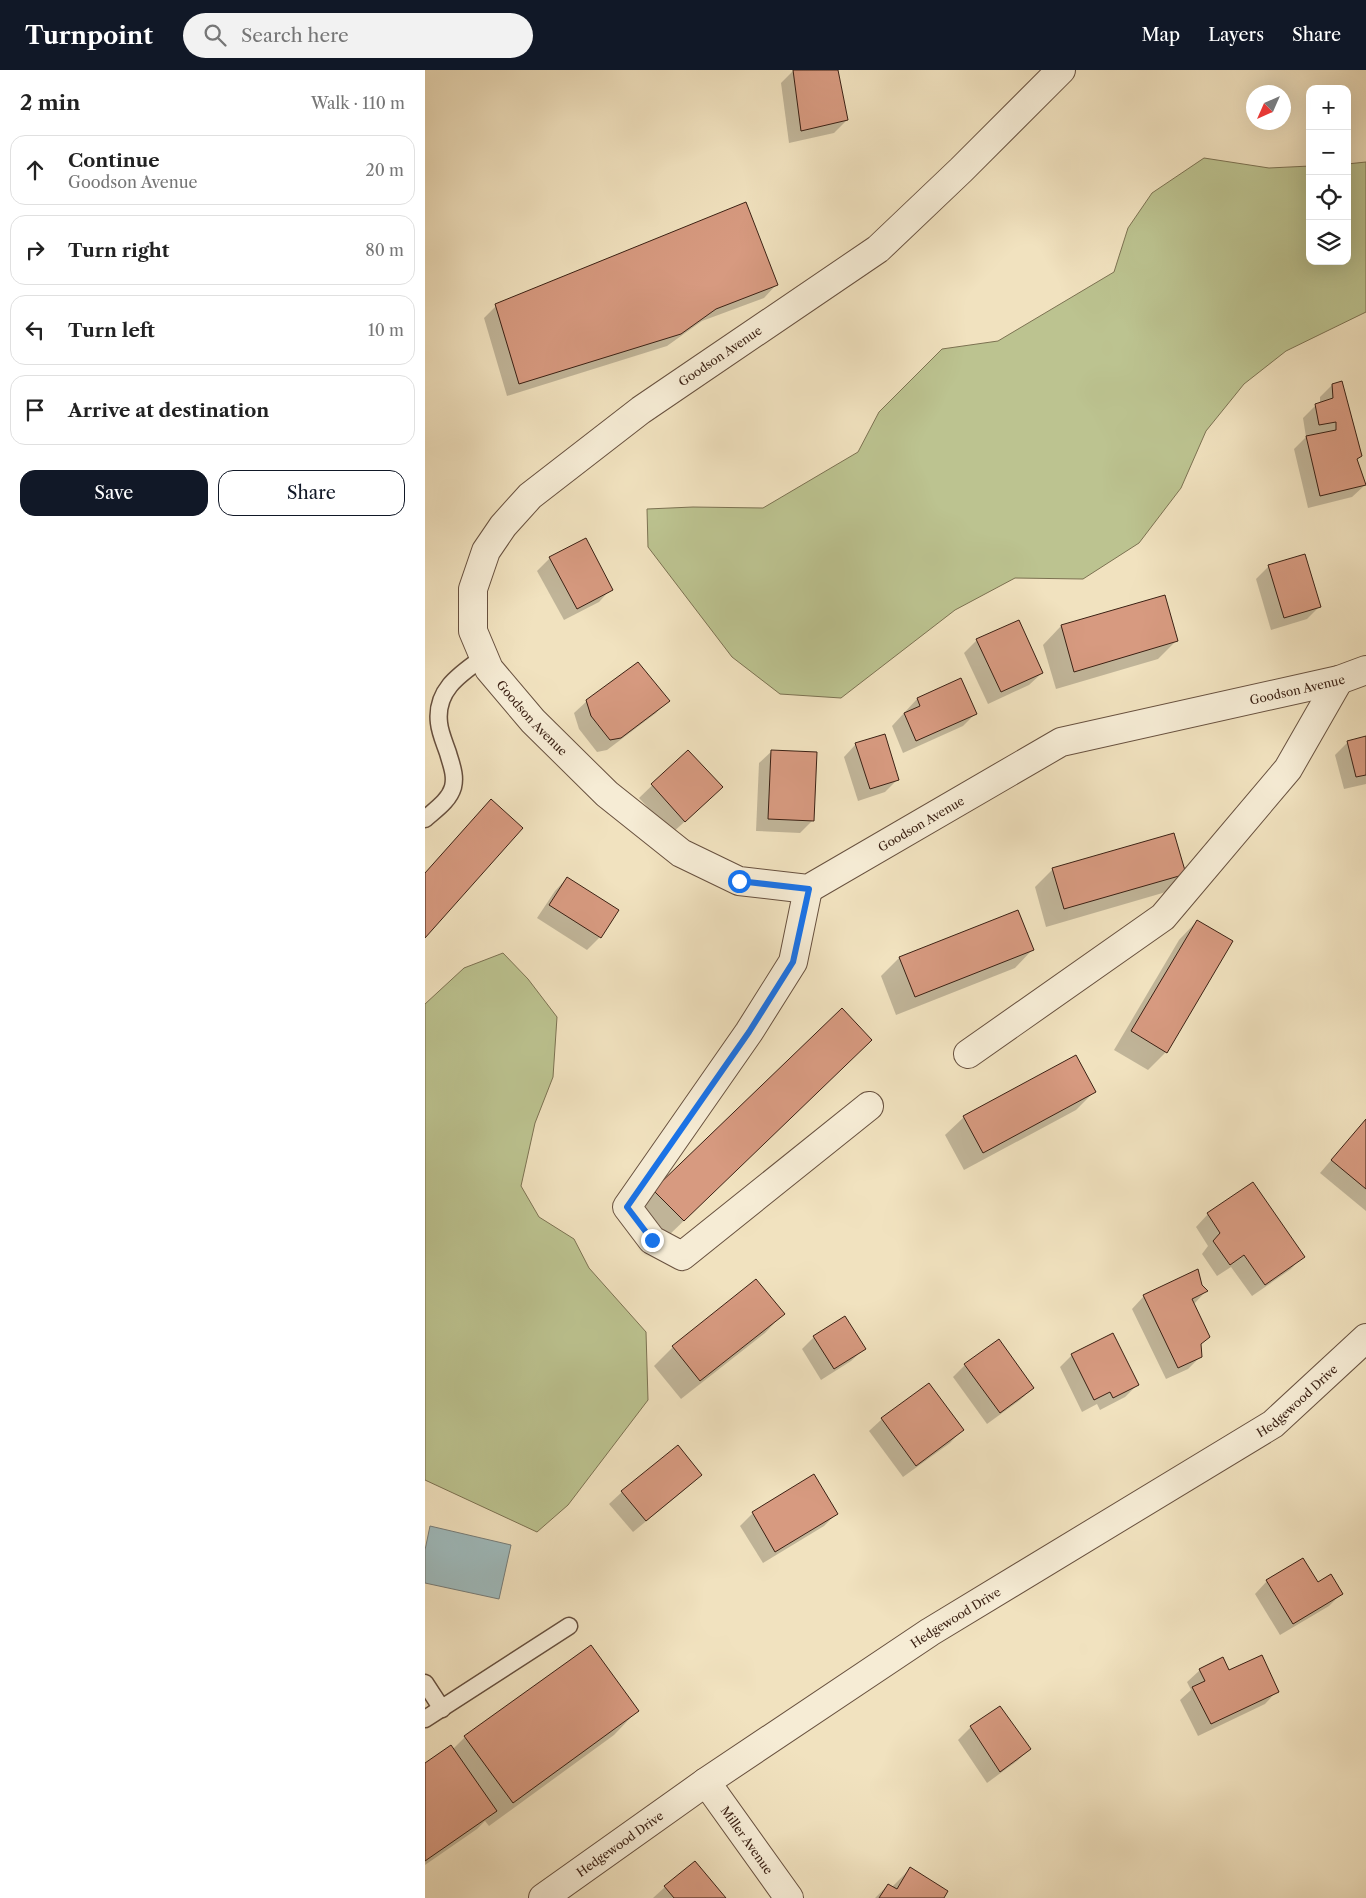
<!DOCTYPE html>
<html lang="en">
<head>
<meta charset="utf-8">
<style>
	:root { --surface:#fff; --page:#f2f2f2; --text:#222; --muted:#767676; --line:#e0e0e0; --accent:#111827 }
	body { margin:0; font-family:"Libre Caslon Text",serif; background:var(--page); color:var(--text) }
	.controls { position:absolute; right:15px; top:15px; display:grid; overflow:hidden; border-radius:10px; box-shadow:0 5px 20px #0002 }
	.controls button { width:45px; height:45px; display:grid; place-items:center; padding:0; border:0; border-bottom:1px solid var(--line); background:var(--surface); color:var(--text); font:25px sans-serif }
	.compass { position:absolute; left:821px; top:15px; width:45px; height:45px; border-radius:50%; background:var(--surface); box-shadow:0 5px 20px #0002; rotate:225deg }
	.stop { position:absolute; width:15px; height:15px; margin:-11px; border:4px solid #1a73e8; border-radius:50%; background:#fff }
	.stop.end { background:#1a73e8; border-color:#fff; box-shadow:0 1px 5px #0008 }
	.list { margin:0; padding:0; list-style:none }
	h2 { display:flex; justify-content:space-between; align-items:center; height:65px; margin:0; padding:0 20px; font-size:21px }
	h2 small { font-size:16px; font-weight:400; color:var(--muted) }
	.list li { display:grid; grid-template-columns:32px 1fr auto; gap:15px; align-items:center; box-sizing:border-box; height:70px; margin:0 10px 10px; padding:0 10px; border:1px solid var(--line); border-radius:15px }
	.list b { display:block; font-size:19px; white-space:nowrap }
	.list p { margin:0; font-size:16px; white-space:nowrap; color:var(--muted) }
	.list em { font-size:16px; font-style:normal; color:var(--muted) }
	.actions { display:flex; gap:10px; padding:15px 20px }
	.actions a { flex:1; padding:11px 0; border:1px solid var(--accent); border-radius:15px; text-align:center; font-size:18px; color:var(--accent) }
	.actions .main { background:var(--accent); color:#fff }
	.icon { flex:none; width:28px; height:28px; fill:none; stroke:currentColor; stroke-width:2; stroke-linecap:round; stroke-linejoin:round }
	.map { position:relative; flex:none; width:941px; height:1828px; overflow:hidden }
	header { display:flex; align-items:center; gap:30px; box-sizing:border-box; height:70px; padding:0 25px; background:var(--accent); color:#fff }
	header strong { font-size:24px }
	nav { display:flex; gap:28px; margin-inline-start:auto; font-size:18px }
	.search { width:350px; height:45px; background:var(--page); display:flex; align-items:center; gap:12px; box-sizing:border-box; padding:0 18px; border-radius:28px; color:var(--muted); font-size:19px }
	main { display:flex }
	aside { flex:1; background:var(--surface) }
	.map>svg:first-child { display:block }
	.green { fill:#bcc390; stroke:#7c7252 }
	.water { fill:#9fbbbd; stroke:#777d79 }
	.shadow { fill:#0003 }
	.building { fill:#d79a80; stroke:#3b2114 }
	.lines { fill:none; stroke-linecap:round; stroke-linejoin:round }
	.service-casing { stroke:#68513f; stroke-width:19 }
	.minor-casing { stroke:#68513f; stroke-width:30 }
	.service { stroke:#f6ecd5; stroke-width:16 }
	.minor { stroke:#f6ecd5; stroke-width:28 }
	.route { stroke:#1a73e8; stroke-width:6 }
	.labels { text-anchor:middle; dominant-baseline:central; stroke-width:4.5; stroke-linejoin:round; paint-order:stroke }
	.street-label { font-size:12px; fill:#3b2114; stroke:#f6ecd5 }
</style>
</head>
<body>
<header>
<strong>Turnpoint</strong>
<div class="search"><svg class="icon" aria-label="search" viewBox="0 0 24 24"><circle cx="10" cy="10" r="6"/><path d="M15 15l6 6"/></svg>Search here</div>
<nav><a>Map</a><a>Layers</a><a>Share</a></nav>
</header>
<main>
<aside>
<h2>2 min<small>Walk · 110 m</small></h2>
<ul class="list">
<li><svg class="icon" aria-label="ahead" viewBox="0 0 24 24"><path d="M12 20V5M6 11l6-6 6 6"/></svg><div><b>Continue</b><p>Goodson Avenue</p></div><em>20 m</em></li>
<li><svg class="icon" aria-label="right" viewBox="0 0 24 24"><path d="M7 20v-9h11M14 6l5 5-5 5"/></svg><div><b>Turn right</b></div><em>80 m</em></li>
<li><svg class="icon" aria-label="left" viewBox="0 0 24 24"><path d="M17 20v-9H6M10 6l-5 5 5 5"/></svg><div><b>Turn left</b></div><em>10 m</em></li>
<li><svg class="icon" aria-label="arrive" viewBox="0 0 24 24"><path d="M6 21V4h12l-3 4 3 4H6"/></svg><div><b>Arrive at destination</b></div></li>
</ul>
<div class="actions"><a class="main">Save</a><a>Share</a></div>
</aside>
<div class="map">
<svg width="941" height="1828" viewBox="0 0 941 1828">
	<rect width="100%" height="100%" fill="#f1e2bf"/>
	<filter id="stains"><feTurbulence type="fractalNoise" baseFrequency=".004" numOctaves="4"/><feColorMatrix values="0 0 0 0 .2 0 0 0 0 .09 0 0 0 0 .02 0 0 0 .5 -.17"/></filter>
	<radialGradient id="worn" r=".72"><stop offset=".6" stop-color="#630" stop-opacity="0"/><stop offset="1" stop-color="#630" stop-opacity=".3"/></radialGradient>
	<g class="green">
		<path d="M779 88 844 98 885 96V191H922V94L941 92V242L861 281 819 314 781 361 756 418 714 473 658 509 590 508 530 540 416 628 355 624 307 587 223 477 222 439 268 437 338 438 433 382 454 342 517 279 573 271 689 202 703 158 727 123Z"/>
		<path d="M78 883 103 909 132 947 128 1007 110 1053 96 1116 114 1147 149 1169 164 1198 221 1262 223 1330 143 1435 112 1462 0 1410V934L39 898Z"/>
	</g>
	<path class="water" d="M5 1456 86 1475 74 1529 0 1513V1480Z"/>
	<g class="shadow">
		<path d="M369 0H411L422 50 409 63 364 73 356 13Z"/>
		<path d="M351 215 339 228 277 251 242 276 82 326 59 248 71 236Z"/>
		<path d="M907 315 936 385 931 390 940 415 927 427 883 438 869 379 881 367 878 348 891 335 895 334V327Z"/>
		<path d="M125 488 186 519 174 532 139 550 112 501Z"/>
		<path d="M844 496 894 537 882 549 846 560 831 509Z"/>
		<path d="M739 527 751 571 733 589 631 619 618 575 636 556Z"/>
		<path d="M593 551 617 603 604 615 563 634 539 583 552 570Z"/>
		<path d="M535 610 550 644 538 656 478 683 467 656 492 629Z"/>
		<path d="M243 630 231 643 182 680 172 682 154 659 149 643 162 631Z"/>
		<path d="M941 668V714L919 719 910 685 923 672Z"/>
		<path d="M431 674 472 710 460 722 433 731 419 687Z"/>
		<path d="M263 681 284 730 247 763 214 728Z"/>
		<path d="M347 681 388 750 375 763 331 761 334 693Z"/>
		<path d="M628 799 760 803 741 822 621 857 610 817Z"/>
		<path d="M142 808 192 840 175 867 162 880 112 848 130 821Z"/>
		<path d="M593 841 608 879 590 898 471 945 456 906 474 888Z"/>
		<path d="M772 851 741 982 723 1000 689 980 754 870Z"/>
		<path d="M427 988 240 1169 211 1139 229 1121Z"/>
		<path d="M669 1022 651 1040 539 1100 520 1065 539 1047Z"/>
		<path d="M941 1050V1141L895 1103Z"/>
		<path d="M783 1144 878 1186 866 1199 827 1226 806 1197 792 1206 777 1184 783 1176 771 1157Z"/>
		<path d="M331 1211 358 1244 340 1263 256 1329 229 1296 248 1277Z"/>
		<path d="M776 1216 781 1221 769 1234 776 1286 763 1299 741 1309 707 1239 719 1226Z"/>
		<path d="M389 1267 439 1279 426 1291 396 1310 377 1279Z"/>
		<path d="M647 1285 712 1315 700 1327 675 1340 672 1334 657 1342 635 1297Z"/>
		<path d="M540 1295 608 1318 595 1330 562 1354 528 1307Z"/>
		<path d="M457 1349 537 1360 525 1373 478 1407 444 1361Z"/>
		<path d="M253 1376 276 1405 263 1417 208 1462 184 1434 197 1422Z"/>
		<path d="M328 1443 411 1444 399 1456 338 1493 315 1456Z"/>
		<path d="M842 1511 893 1514 916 1524 904 1536 855 1565 830 1524Z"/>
		<path d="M165 1576 212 1641 189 1665 64 1756 60 1751 52 1759 0 1795V1694L28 1679 40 1667Z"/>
		<path d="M775 1600 804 1601 852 1621 840 1634 773 1666 755 1630 766 1620 762 1612Z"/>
		<path d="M574 1638 605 1679 592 1691 562 1713 533 1670 546 1657Z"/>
		<path d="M270 1792 299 1828H228L240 1817Z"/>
		<path d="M485 1799 518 1828H450L463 1815 467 1817Z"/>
	</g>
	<g class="building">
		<path d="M368 0H413L423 50 376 61Z"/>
		<path d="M321 132 353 215 291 239 256 264 94 314 70 234Z"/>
		<path d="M917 311 937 386 932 389 941 415 895 426 881 366 911 360V352L894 355 890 334 908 328 907 314Z"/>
		<path d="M161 468 188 520 152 539 124 487Z"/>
		<path d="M880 484 896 537 859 548 843 495Z"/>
		<path d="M740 525 753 571 649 602 636 555Z"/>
		<path d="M594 550 618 603 576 622 551 569Z"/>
		<path d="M213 592 245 631 196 668 185 670 166 646 161 630Z"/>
		<path d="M536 608 552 644 491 671 479 643 495 636 492 628Z"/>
		<path d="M460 664 474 710 445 719 430 673Z"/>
		<path d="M941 666V705L931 707 922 671Z"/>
		<path d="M263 680 298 717 260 752 226 714Z"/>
		<path d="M346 680 392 682 389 751 343 749Z"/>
		<path d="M66 729 98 758 0 868V803Z"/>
		<path d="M749 763 761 804 639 839 627 798Z"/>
		<path d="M142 807 194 840 176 868 124 835Z"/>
		<path d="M593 840 609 880 490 927 474 887Z"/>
		<path d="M772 850 808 871 742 983 706 961Z"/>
		<path d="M417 938 447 970 259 1151 228 1120Z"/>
		<path d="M651 985 671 1022 558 1083 538 1046Z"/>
		<path d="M941 1049V1119L906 1090Z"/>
		<path d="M828 1112 880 1187 840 1215 819 1185 805 1195 788 1171 795 1163 782 1143Z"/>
		<path d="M773 1199 777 1215 783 1221 767 1229 785 1267 776 1274 777 1287 753 1298 718 1225Z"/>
		<path d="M331 1209 360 1244 275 1311 247 1276Z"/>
		<path d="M420 1246 441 1279 409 1299 388 1266Z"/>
		<path d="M688 1263 714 1315 688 1328 685 1322 669 1330 646 1284Z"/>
		<path d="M574 1269 609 1318 575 1343 539 1294Z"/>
		<path d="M504 1313 539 1360 491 1396 456 1348Z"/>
		<path d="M253 1375 277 1405 221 1451 196 1421Z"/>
		<path d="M389 1404 413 1444 350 1482 327 1442Z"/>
		<path d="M878 1488 893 1512 906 1504 918 1524 868 1554 841 1510Z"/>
		<path d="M166 1575 214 1641 88 1733 39 1666Z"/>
		<path d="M837 1585 854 1622 786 1654 767 1617 780 1611 774 1599 798 1587 804 1600Z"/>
		<path d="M575 1636 606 1679 575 1702 545 1656Z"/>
		<path d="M26 1675 72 1741 0 1791V1693Z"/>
		<path d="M270 1791 301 1828H249L239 1816Z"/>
		<path d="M485 1797 523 1821 519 1828H454L463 1814 472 1819Z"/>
	</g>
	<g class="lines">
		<g class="service-casing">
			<g id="service">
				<path d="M0 749C10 740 24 731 28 717 31 705 26 694 23 683 20 674 15 663 14 653 10 620 35 604 59 587"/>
				<path d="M0 1613 17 1639"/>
				<path d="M0 1649 144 1556"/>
			</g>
		</g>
		<g class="minor-casing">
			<g id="minor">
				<path id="s1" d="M636 0 536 100 453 179 216 340 105 426 78 456 61 481 48 519V561L64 599 108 651 182 724 256 783 314 811 383 819 636 672 914 610 941 600"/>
				<path d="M383 819 368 892 324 962 202 1137 227 1170 257 1186 444 1036"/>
				<path d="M543 984 738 847 863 699 914 610"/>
				<path id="s2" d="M281 1712 364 1828"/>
				<path id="s3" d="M118 1828 281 1712 505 1562 848 1354 941 1268"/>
			</g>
		</g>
		<use href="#service" class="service"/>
		<use href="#minor" class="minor"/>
	</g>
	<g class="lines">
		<path class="route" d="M227 1170 202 1137 324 962 368 892 384 819 314 811"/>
	</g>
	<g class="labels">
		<g class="street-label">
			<text transform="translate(295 286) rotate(-34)">Goodson Avenue</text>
			<text stroke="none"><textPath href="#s1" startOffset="1812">Goodson Avenue</textPath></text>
			<text stroke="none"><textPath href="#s1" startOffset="942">Goodson Avenue</textPath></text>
			<text stroke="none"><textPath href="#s1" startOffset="1408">Goodson Avenue</textPath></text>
			<text stroke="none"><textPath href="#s3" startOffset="904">Hedgewood Drive</textPath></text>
			<text stroke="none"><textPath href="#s3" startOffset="499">Hedgewood Drive</textPath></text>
			<text stroke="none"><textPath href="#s2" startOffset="71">Miller Avenue</textPath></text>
			<text stroke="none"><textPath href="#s3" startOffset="94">Hedgewood Drive</textPath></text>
		</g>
	</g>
	<rect width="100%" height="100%" filter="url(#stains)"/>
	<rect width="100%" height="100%" fill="url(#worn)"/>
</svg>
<div class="controls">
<button>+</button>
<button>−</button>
<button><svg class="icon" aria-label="locate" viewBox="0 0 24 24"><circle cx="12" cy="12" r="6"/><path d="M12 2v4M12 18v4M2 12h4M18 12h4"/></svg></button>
<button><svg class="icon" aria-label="layers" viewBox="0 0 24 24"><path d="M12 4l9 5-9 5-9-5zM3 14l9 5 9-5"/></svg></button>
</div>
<svg class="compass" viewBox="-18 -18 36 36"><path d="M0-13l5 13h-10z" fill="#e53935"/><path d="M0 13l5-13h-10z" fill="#767676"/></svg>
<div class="stop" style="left:314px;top:811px"></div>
<div class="stop end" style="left:227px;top:1170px"></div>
</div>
</main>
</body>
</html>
